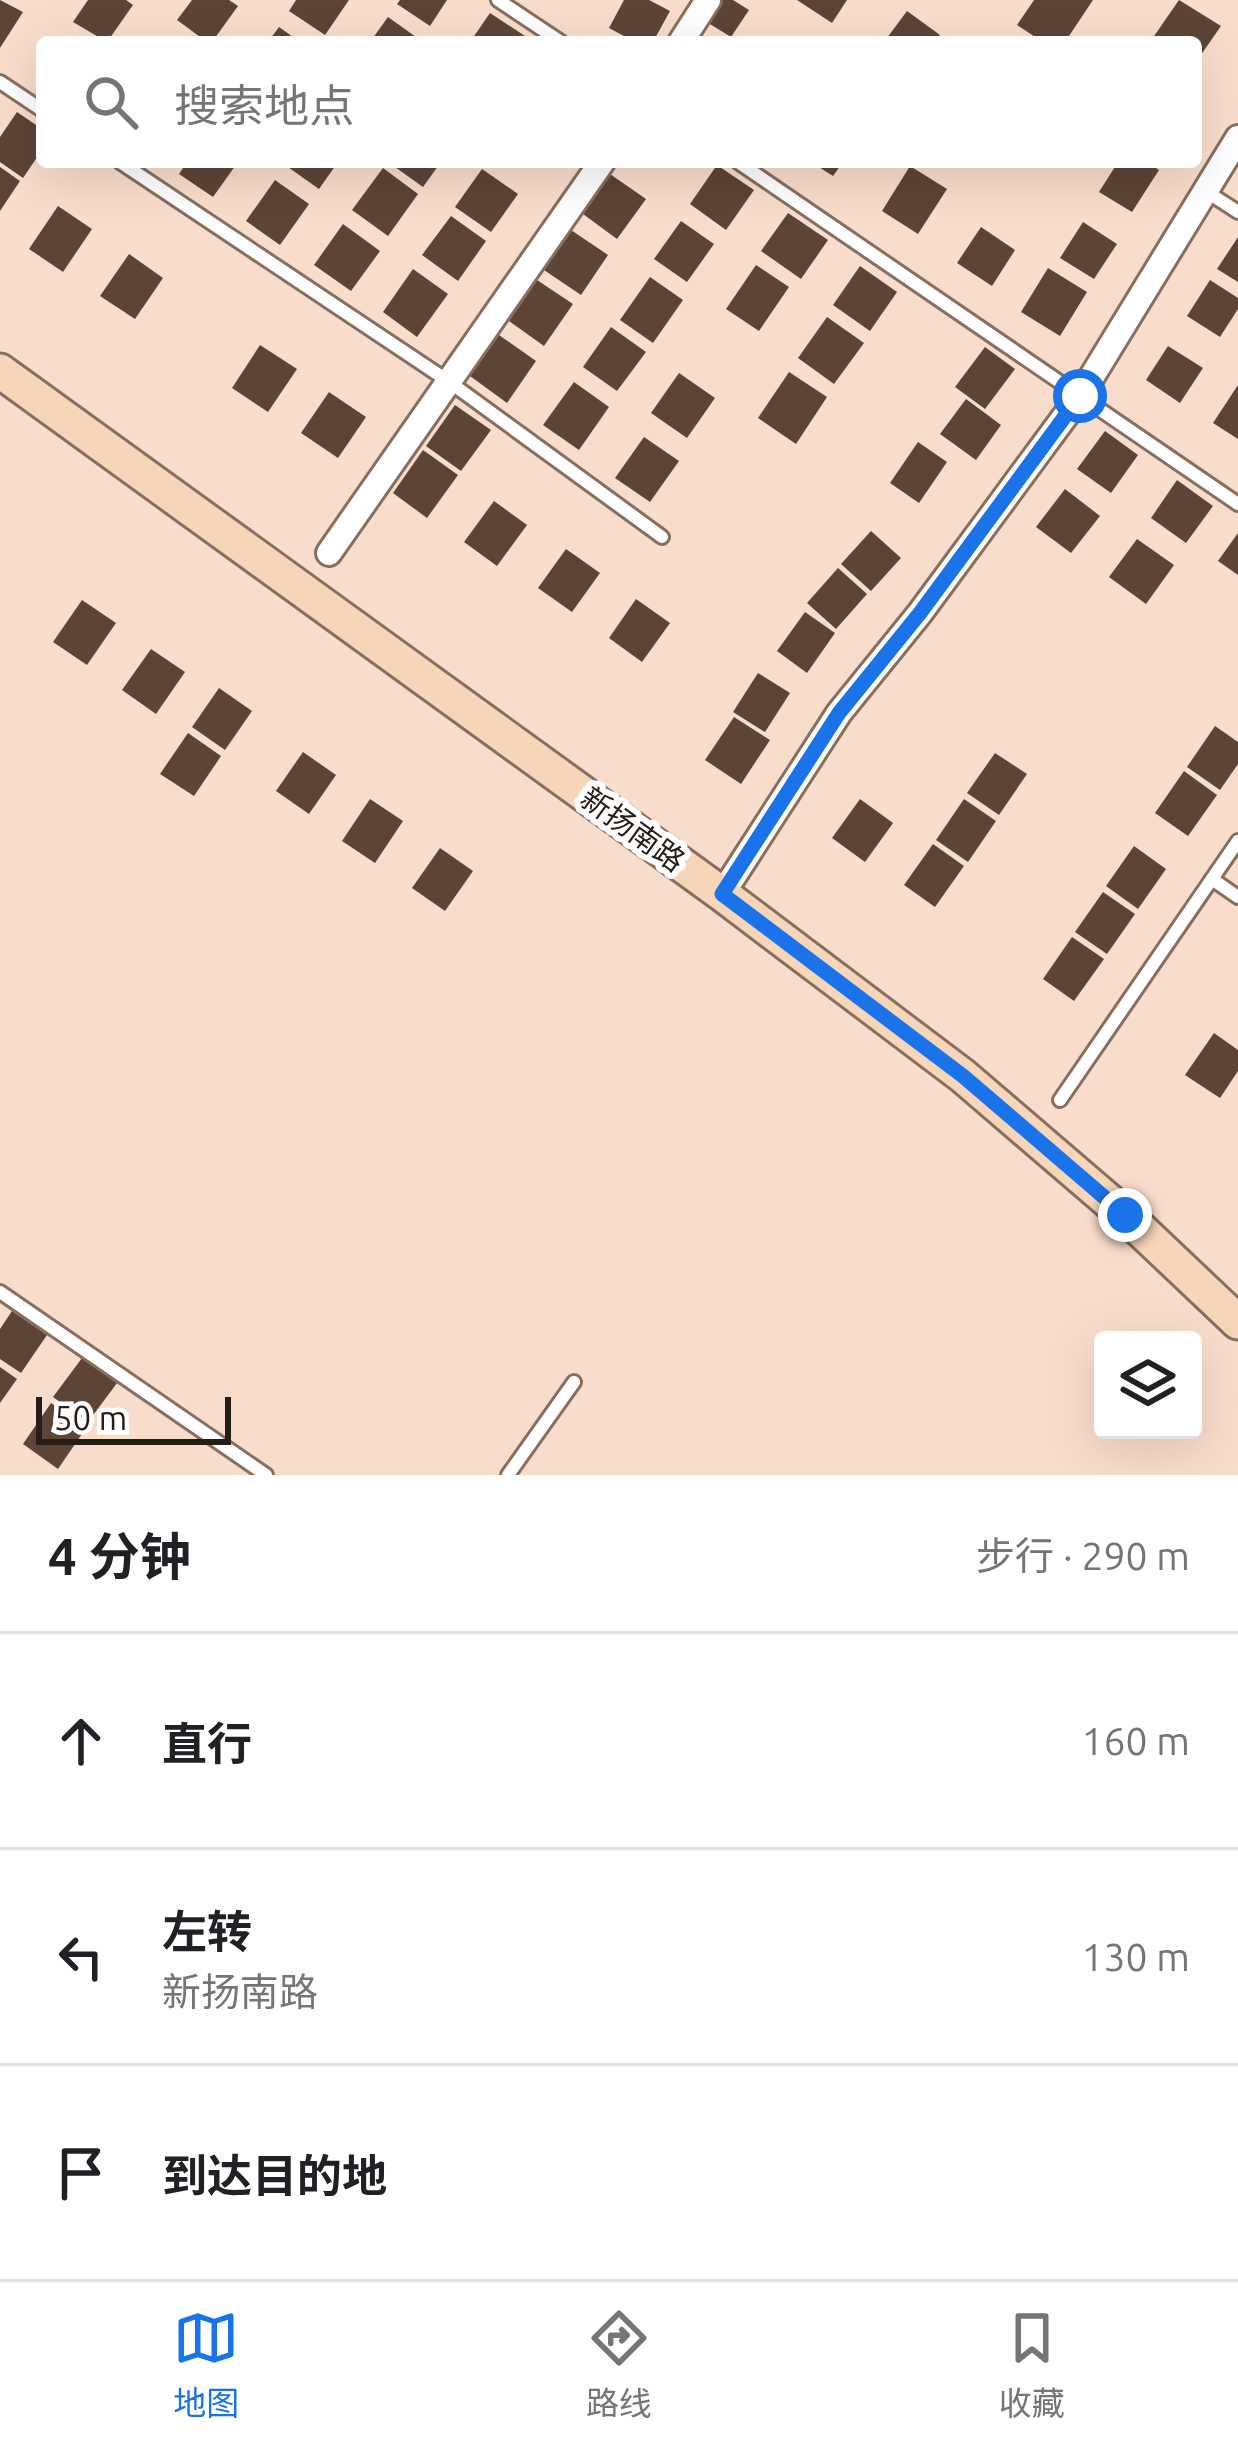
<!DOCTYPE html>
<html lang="zh">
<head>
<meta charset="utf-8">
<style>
	:root { --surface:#fff; --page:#f6f6f6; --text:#202124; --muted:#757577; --line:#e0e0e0; --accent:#1a73e8 }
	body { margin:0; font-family:Ubuntu,"Noto Sans SC",sans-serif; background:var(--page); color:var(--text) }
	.controls { position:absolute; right:36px; bottom:36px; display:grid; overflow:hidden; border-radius:12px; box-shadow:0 12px 48px #0002 }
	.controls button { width:108px; height:108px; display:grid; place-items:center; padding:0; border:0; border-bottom:3px solid var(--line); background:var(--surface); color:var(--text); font:60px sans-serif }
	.scale { position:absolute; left:36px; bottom:30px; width:195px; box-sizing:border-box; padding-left:12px; border:6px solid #271d17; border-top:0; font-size:33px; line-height:42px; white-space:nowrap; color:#271d17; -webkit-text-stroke:9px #fff; paint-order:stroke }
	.stop { position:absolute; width:36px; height:36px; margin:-27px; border:9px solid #1a73e8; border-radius:50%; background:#fff }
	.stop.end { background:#1a73e8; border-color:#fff; box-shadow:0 3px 12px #0008 }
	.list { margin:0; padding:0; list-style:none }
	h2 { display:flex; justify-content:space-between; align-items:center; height:156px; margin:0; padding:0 48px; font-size:51px }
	h2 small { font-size:39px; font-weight:400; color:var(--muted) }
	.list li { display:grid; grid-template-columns:78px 1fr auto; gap:36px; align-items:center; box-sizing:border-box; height:216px; padding:0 48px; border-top:3px solid var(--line) }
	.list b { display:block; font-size:45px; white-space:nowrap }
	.list p { margin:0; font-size:39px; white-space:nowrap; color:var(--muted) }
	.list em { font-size:39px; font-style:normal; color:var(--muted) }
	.icon { flex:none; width:66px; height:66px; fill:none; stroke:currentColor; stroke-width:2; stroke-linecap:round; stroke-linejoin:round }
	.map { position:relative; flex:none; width:1238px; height:1475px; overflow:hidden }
	.search { position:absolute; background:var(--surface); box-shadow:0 12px 48px #0002; left:36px; right:36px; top:36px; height:132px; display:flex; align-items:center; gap:30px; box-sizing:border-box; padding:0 42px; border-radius:12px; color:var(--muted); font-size:45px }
	.sheet { height:804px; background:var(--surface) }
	nav { display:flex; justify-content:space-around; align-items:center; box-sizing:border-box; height:168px; border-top:3px solid var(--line); background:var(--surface); font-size:33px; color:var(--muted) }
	nav a { display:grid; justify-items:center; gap:6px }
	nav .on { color:var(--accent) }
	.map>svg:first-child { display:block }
	.building { fill:#5c4537 }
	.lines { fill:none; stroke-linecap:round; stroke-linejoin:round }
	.lane-casing { stroke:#876e5f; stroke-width:18 }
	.street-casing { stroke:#876e5f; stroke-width:30 }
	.secondary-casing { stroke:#876e5f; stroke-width:39 }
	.lane { stroke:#fff; stroke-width:12 }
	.street { stroke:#fff; stroke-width:24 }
	.secondary { stroke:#f6d5b8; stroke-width:33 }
	.route { stroke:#1a73e8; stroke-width:15 }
	.labels { text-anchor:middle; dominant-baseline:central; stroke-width:12; stroke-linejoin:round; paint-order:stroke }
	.street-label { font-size:30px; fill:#271d17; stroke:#fff }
</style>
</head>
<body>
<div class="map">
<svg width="1238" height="1475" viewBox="0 0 1238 1475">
	<rect width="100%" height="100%" fill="#f9ddcc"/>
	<g class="building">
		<path d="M0 0 23 12 0 48Z"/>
		<path d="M88 0H126L133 5 107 42 73 22Z"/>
		<path d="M192 0H229L238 6 212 42H207L177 20Z"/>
		<path d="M296 0H349L325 35 289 11Z"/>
		<path d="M400 0H447L430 26 397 4Z"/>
		<path d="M624 0H649L670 11 653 42H635L609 28Z"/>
		<path d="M718 0H733L749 10 731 37 705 21Z"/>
		<path d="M797 0H847L832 23Z"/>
		<path d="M1034 0H1093L1065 42H1043L1017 25Z"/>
		<path d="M1179 0 1221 26 1196 62V42H1150Z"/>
		<path d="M907 11 940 35 935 42H884Z"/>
		<path d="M490 13 525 36 521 42H470Z"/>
		<path d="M388 17 423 42H370Z"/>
		<path d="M279 27 300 42H268Z"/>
		<path d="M17 112 42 129V150L23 178 0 162V137Z"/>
		<path d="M187 162H238L213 197 179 174Z"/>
		<path d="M287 162H338L319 189 285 165Z"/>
		<path d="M388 162H441L423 187Z"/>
		<path d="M811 162H843L833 176Z"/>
		<path d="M1118 162H1147L1159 170 1132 212 1099 192Z"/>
		<path d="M717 165 754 190 726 230 690 204Z"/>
		<path d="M910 166 947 189 918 234 882 211Z"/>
		<path d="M0 167 20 181 0 211Z"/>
		<path d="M383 168 418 194 388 236 352 210Z"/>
		<path d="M482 169 518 194 491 232 455 207Z"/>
		<path d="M610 174 646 199 617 239 583 214Z"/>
		<path d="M275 180 309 204 280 245 246 221Z"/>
		<path d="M58 206 92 229 63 272 29 249Z"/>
		<path d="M788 213 828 240 801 279 761 251Z"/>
		<path d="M451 216 486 241 458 281 422 255Z"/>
		<path d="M681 221 714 244 687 282 654 259Z"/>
		<path d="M1083 222 1117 244 1094 279 1060 258Z"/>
		<path d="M343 224 380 251 351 291 314 265Z"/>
		<path d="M981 227 1015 250 992 286 957 263Z"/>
		<path d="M571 230 608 255 581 295 544 270Z"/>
		<path d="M1238 237V282L1217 269Z"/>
		<path d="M129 254 163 278 135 319 100 296Z"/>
		<path d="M756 265 789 287 759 331 726 309Z"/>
		<path d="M860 266 897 292 870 331 833 305Z"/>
		<path d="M1048 268 1087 292 1060 336 1021 312Z"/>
		<path d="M413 269 448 294 417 337 383 312Z"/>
		<path d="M650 277 683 300 653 343 620 320Z"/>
		<path d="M537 280 573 304 544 346 509 321Z"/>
		<path d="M1210 280 1238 298V309L1220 337 1187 316Z"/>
		<path d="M827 317 864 343 834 384 798 358Z"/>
		<path d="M611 327 646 352 617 391 583 367Z"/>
		<path d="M499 335 536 361 507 403 470 376Z"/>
		<path d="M260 345 297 369 268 412 232 388Z"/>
		<path d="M1168 346 1203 368 1180 403 1146 380Z"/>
		<path d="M985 347 1015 369 985 409 955 387Z"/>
		<path d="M789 372 827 397 796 444 758 418Z"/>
		<path d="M679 373 715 398 687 438 651 413Z"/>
		<path d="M574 382 609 407 579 450 543 425Z"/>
		<path d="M1238 385V439L1213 423Z"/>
		<path d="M329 392 366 417 338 458 301 433Z"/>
		<path d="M966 399 1001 425 976 460 940 434Z"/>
		<path d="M455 405 491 430 461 471 426 446Z"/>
		<path d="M1105 431 1138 455 1111 493 1077 469Z"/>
		<path d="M644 437 679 461 650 502 615 478Z"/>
		<path d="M918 442 947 462 919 503 890 483Z"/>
		<path d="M423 450 458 475 427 518 393 493Z"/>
		<path d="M1177 480 1213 506 1186 543 1151 518Z"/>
		<path d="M1065 489 1100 516 1071 553 1036 527Z"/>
		<path d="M494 501 527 525 497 566 464 542Z"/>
		<path d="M871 531 901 558 871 591 841 564Z"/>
		<path d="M1238 533V575L1218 561Z"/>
		<path d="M1137 539 1174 565 1146 604 1109 577Z"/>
		<path d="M566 549 600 573 572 612 538 588Z"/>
		<path d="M838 568 867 594 836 629 807 603Z"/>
		<path d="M636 599 670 623 642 662 609 638Z"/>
		<path d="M82 600 116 623 87 665 53 642Z"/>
		<path d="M805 612 835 633 807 673 777 651Z"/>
		<path d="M151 649 185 672 156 714 122 690Z"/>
		<path d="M758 673 790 693 765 732 733 712Z"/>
		<path d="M219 688 252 711 225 750 192 727Z"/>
		<path d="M734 717 770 740 741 784 705 760Z"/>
		<path d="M1215 726 1238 742V764L1220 790 1187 767Z"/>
		<path d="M188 733 221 756 194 796 160 774Z"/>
		<path d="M303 752 336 775 309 814 276 791Z"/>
		<path d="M995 753 1027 774 999 815 967 793Z"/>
		<path d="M1184 771 1217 795 1188 836 1155 813Z"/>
		<path d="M370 799 403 821 375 863 342 841Z"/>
		<path d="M860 799 893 823 865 862 832 838Z"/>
		<path d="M964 799 996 821 968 862 936 840Z"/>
		<path d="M933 844 964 866 935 907 904 885Z"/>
		<path d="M1134 846 1166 869 1138 909 1106 886Z"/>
		<path d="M440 848 473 871 445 911 412 888Z"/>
		<path d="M1103 892 1135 914 1107 954 1075 932Z"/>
		<path d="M1072 937 1104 959 1074 1001 1043 979Z"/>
		<path d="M1214 1033 1238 1050V1071L1220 1098 1185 1075Z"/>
		<path d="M12 1311 47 1335 21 1373 0 1359V1329Z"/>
		<path d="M82 1358 117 1383 88 1422 53 1397Z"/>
		<path d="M0 1367 17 1379 0 1403Z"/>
		<path d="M51 1403 86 1428 58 1469 23 1444Z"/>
	</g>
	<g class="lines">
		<g class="lane-casing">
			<g id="lane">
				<path d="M498 0 561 42"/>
				<path d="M0 82 42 110"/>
				<path d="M120 162 448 381 662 537"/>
				<path d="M738 162 1238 504"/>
				<path d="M1204 190 1238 212"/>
				<path d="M1212 879 1238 897"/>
				<path d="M1060 1100 1238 841"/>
				<path d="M0 1292 266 1475"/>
				<path d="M508 1475 574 1382"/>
			</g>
		</g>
		<g class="street-casing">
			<g id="street">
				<path d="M681 42 708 0"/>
				<path d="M329 553 602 162"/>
				<path d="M722 894 839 713 920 613 1080 396 1238 138"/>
			</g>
		</g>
		<g class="secondary-casing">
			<path id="secondary" d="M0 371 722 894 963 1076 1125 1215 1238 1322"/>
		</g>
		<use href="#lane" class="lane"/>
		<use href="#street" class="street"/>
		<use href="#secondary" class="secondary"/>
	</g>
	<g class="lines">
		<path class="route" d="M1080 396 920 613 839 713 722 894 963 1076 1125 1215"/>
	</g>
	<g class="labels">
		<g class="street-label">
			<text transform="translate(633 829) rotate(36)">新扬南路</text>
		</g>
	</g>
</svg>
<div class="controls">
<button><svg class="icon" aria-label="layers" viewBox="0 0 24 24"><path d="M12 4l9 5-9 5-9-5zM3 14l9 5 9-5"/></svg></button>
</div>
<div class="scale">50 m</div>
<div class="stop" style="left:1080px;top:396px"></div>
<div class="stop end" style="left:1125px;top:1215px"></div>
<div class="search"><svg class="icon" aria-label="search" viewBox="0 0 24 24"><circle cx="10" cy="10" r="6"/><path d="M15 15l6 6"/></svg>搜索地点</div>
</div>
<section class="sheet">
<h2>4 分钟<small>步行 · 290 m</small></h2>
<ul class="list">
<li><svg class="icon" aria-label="ahead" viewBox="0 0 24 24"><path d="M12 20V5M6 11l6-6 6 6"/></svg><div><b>直行</b></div><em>160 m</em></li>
<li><svg class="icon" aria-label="left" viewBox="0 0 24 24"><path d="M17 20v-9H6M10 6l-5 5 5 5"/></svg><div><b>左转</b><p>新扬南路</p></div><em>130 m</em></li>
<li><svg class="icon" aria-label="arrive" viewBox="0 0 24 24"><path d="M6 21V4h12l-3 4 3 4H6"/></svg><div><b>到达目的地</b></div></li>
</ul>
</section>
<nav>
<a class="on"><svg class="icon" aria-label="map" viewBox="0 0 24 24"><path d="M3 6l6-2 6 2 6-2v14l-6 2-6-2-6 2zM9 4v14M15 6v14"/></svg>地图</a>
<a><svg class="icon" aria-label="directions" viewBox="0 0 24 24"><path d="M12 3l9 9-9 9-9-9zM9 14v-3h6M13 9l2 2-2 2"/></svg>路线</a>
<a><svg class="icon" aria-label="saved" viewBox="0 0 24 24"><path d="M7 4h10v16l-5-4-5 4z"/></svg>收藏</a>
</nav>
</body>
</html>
